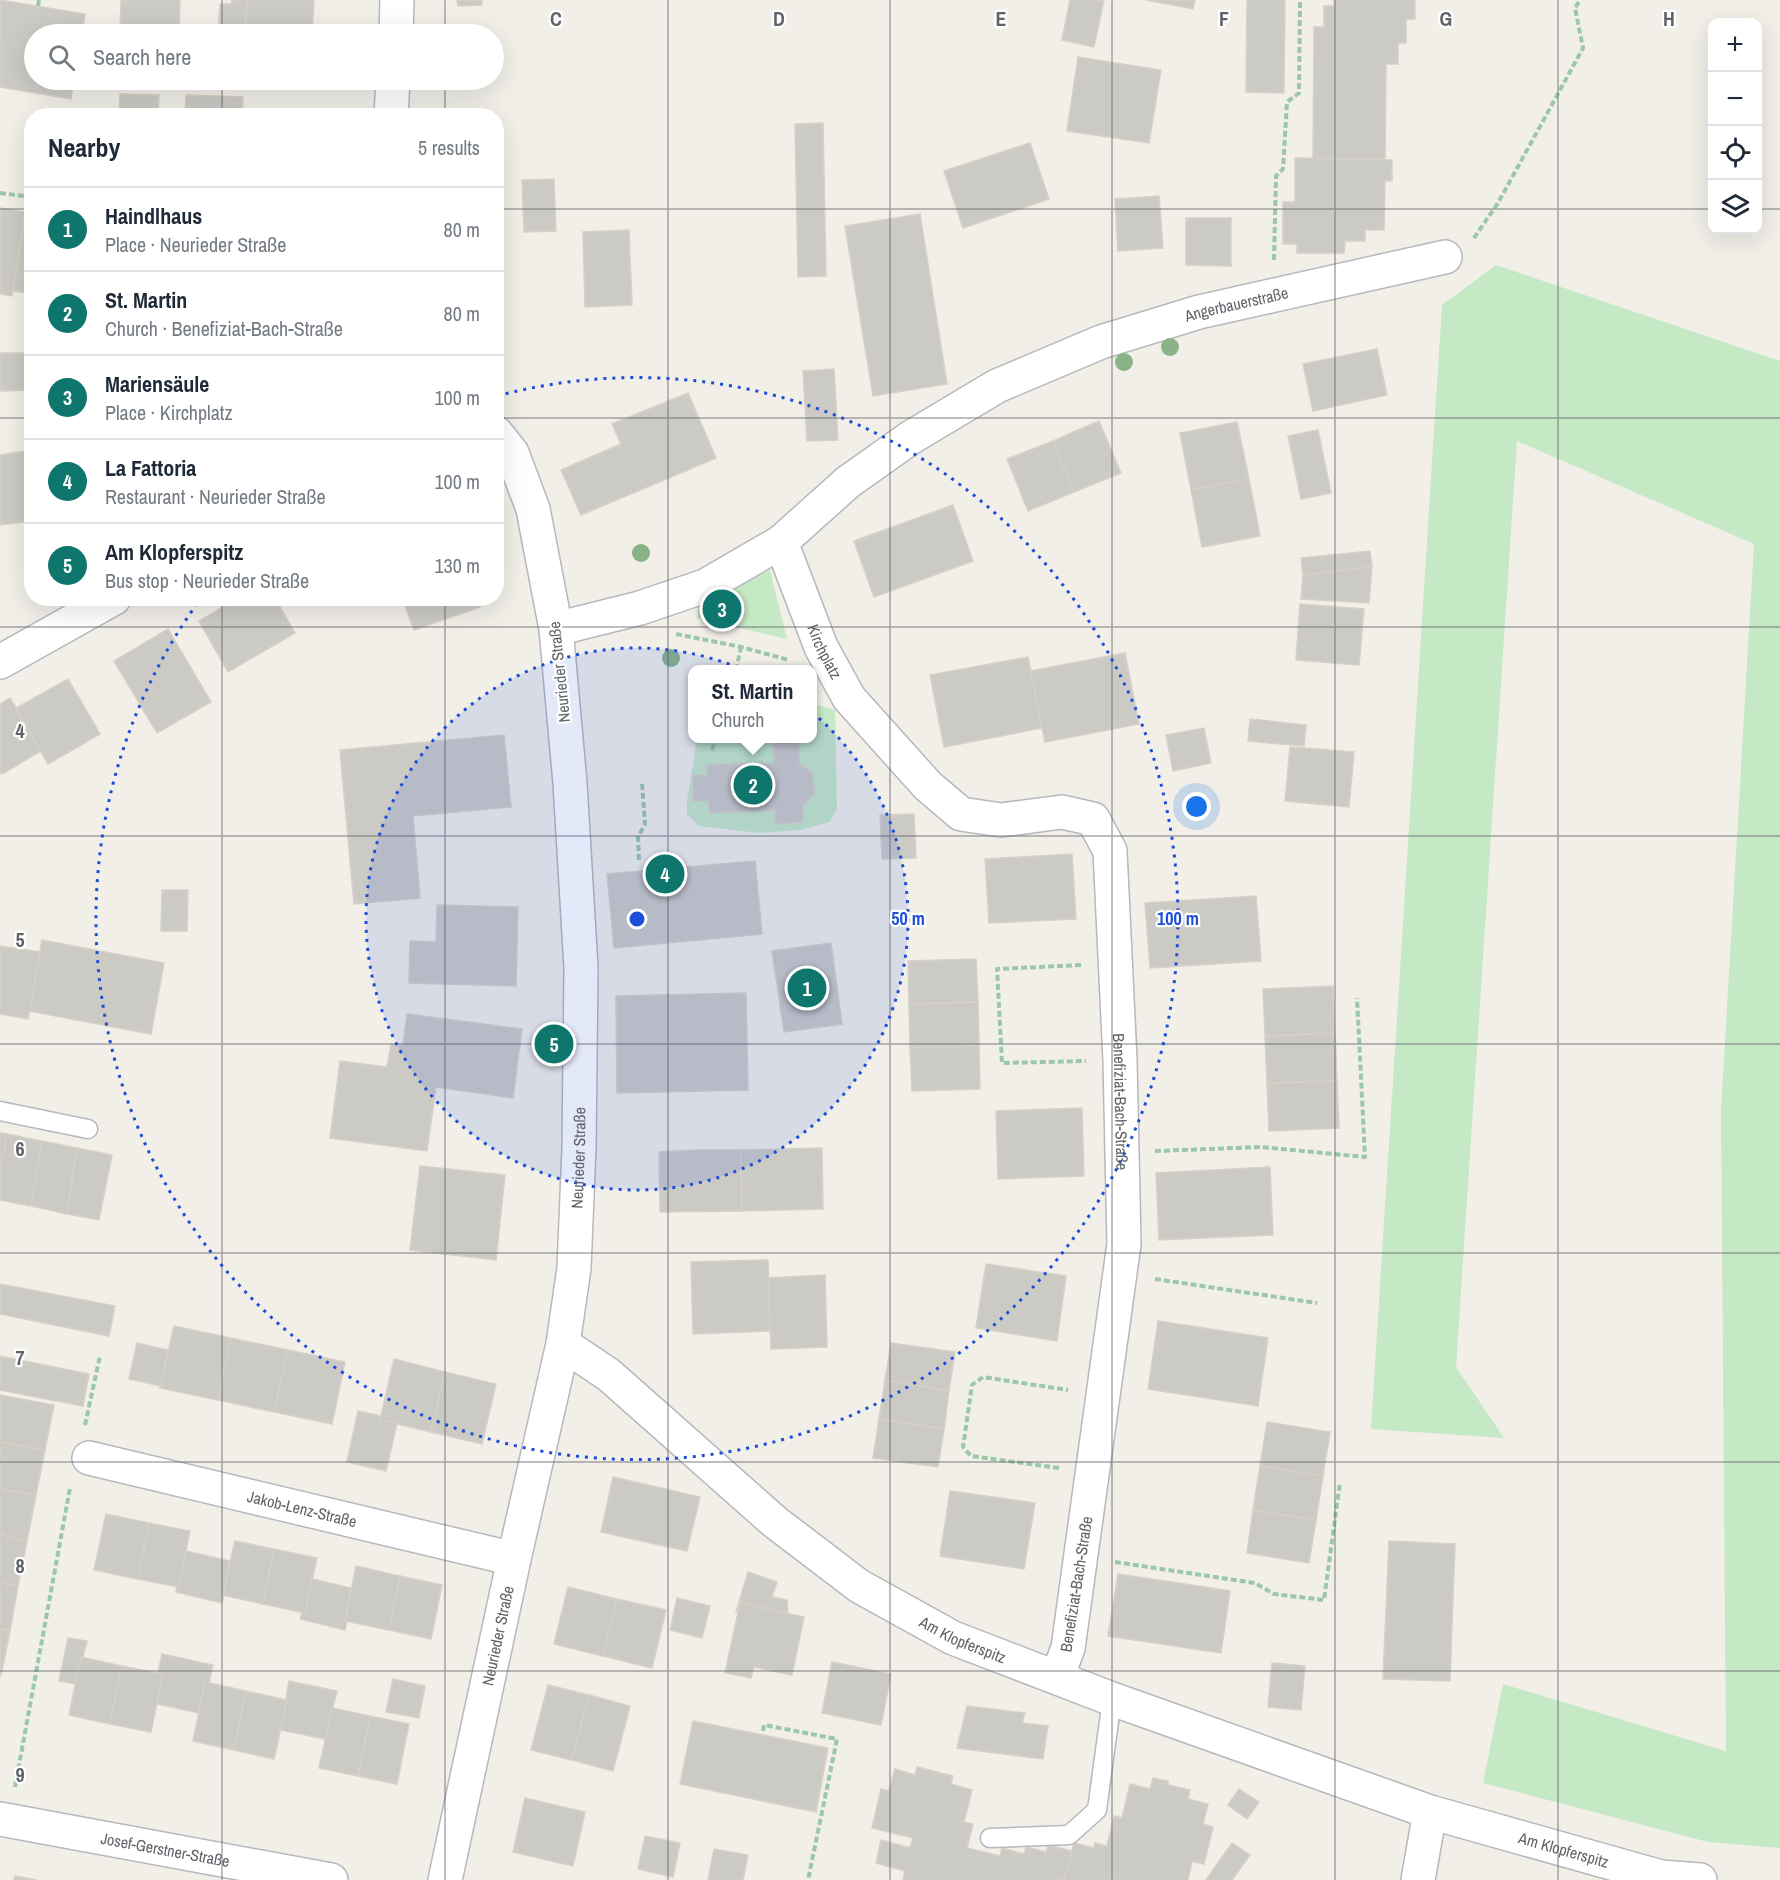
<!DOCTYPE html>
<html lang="en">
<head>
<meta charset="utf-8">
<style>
	:root { --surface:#fff; --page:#f6f6f7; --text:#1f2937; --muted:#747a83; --line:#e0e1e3; --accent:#0f766e }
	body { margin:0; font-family:"Archivo Narrow",sans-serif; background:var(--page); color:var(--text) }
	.controls { position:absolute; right:18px; top:18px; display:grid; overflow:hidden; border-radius:12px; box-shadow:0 6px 24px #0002 }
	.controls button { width:54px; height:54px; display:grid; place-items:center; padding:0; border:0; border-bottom:2px solid var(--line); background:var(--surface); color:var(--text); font:30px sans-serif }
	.you { position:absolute; left:1197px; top:807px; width:21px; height:21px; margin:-15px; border:4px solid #fff; border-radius:50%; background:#1a73e8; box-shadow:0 0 0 9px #1a73e833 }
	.badge { display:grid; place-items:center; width:39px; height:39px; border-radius:50%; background:var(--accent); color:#fff; font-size:20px; font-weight:700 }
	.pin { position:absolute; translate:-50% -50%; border:3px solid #fff; box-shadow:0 2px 6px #0006 }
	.popup { position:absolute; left:688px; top:665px; width:129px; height:78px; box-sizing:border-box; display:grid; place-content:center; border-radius:12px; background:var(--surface); filter:drop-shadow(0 2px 4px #0005); font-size:20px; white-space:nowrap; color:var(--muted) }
	.popup b { font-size:22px; color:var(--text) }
	.popup::after { content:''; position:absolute; left:50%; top:100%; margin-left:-12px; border:12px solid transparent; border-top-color:var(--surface) }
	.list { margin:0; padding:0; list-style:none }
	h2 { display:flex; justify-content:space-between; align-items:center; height:78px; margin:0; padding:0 24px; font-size:26px }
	h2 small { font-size:20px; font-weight:400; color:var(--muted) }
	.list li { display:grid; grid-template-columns:39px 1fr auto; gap:18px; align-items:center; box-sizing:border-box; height:84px; padding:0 24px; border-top:2px solid var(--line) }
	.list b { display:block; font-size:22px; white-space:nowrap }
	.list p { margin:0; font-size:20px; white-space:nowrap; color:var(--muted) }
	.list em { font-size:20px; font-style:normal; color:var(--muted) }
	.icon { flex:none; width:33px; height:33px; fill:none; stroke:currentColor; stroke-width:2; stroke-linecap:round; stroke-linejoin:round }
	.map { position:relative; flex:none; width:1780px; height:1880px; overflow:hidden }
	.search { position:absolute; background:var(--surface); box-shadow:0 6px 24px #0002; left:24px; top:24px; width:480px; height:66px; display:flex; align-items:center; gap:15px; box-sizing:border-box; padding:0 21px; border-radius:33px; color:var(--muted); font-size:22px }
	.panel { position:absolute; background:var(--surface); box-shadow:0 6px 24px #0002; left:24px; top:108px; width:480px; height:498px; border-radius:24px }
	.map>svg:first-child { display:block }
	.green { fill:#c5e8c5 }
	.building { fill:#cccac5; stroke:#d6d1c6; stroke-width:1.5 }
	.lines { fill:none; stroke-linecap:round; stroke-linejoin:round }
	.lane-casing { stroke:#b5b8bc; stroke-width:21 }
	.street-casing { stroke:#b5b8bc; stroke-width:36 }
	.path { stroke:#9cc7a9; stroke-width:4; stroke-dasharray:6 3; stroke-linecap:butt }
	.lane { stroke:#fff; stroke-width:18 }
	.street { stroke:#fff; stroke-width:33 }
	.tree { fill:#89b387 }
	.grid { fill:none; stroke:#5f6368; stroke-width:1.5; stroke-opacity:0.55 }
	.ring { fill:none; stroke:#1d4ed8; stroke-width:3; stroke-dasharray:3 6 }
	.labels { text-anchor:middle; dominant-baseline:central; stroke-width:4.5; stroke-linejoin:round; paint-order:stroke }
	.street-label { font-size:16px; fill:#5f6368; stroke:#fff }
	.grid-label { font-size:20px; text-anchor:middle; font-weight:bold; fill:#5f6368; stroke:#fff; stroke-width:4.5; stroke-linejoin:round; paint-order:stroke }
	.centre { fill:#1d4ed8; stroke:#fff; stroke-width:3 }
	.ring-label { font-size:18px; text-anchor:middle; font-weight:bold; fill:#1d4ed8; stroke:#fff; stroke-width:4.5; stroke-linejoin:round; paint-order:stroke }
</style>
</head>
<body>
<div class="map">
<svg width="1780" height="1880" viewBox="0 0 1780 1880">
	<rect width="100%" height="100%" fill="#f1efe8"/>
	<g class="green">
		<path d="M1496 265 1780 361V1848L1708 1842 1483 1783 1503 1684 1726 1751 1721 1111 1754 544 1517 441 1456 1367 1504 1438 1371 1429 1442 305Z"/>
		<path d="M770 570 787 639 697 618 699 604Z"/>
		<path d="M813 704 835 710 837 809 830 822 800 830 759 833 699 826 687 814V801L697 739 813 738Z"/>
	</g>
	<g class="building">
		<path d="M0 0 85 14 82 34H34V80H74L71 99 0 87Z"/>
		<path d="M121 0H180L179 34H120Z"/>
		<path d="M232 0H247L245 34H218L220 4H231Z"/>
		<path d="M247 0H314L312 34H245Z"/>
		<path d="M457 0H482V5L458 6Z"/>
		<path d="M1070 0H1104L1094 47 1062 40Z"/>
		<path d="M1146 0H1195L1193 9Z"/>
		<path d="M1247 0H1285L1284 93 1246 92Z"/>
		<path d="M1334 0H1415V19H1406V43H1398V64H1386L1385 160 1313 159 1314 27H1324V6H1334Z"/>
		<path d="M1078 57 1161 70 1149 143 1067 131Z"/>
		<path d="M120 94 159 95 158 116H119Z"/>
		<path d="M186 95 243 97 242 116H185Z"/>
		<path d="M496 122H499L496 207Z"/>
		<path d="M823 123 826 276 798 277 795 124Z"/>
		<path d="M1030 143 1049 199 963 228 944 171Z"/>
		<path d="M1295 158 1392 160V181H1385L1384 230H1365V241H1345L1344 253H1297V244H1283V202H1295Z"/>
		<path d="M554 179 556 231 524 232 522 180Z"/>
		<path d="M1159 196 1163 248 1118 251 1115 199Z"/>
		<path d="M26 207H32V294L13 291Z"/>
		<path d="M0 208 25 212 12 296 0 294Z"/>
		<path d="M920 214 947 384 873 396 845 226Z"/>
		<path d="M1186 218H1231V266L1186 265Z"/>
		<path d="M629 230 632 305 585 307 583 232Z"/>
		<path d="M1377 349 1387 395 1313 411 1303 364Z"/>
		<path d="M0 353H32V390L0 391Z"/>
		<path d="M834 369 838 440 807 441 803 371Z"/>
		<path d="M688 393 716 458 581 515 561 470 621 444 612 424Z"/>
		<path d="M1099 421 1121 473 1074 492 1053 441Z"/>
		<path d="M1237 422 1249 479 1191 490 1180 433Z"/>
		<path d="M1318 430 1331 493 1301 499 1288 436Z"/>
		<path d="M1053 441 1074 492 1028 511 1007 459Z"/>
		<path d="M32 450V521L0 525V455Z"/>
		<path d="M1249 479 1260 536 1202 547 1191 490Z"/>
		<path d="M953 505 973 561 874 597 854 541Z"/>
		<path d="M1370 551 1372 567 1303 575 1301 558Z"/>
		<path d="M1372 567 1369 603 1301 599 1303 575Z"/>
		<path d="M238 598H275L295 633 228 672 199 621Z"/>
		<path d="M402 598H477L480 607 414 630Z"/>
		<path d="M1300 604 1364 609 1359 665 1296 660Z"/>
		<path d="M168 629 211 702 157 733 114 661Z"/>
		<path d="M1125 653 1139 724 1045 742 1030 671Z"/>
		<path d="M1028 657 1042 728 944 747 930 675Z"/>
		<path d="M68 679 100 734 48 764 16 708Z"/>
		<path d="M10 698 41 751 2 774 0 772V704Z"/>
		<path d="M1250 719 1306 725 1304 746 1248 741Z"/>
		<path d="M1204 728 1211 763 1173 771 1166 735Z"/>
		<path d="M504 735 511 807 413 816 420 898 354 904 340 750Z"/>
		<path d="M773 739H799V763L813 774 814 794 803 806V822L776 824 775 810 709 813V801H693V775H707V765L774 763Z"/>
		<path d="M1290 747 1354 752 1349 807 1285 801Z"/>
		<path d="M914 814 916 858 882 859 880 815Z"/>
		<path d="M1072 854 1076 919 989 923 985 859Z"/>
		<path d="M755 861 762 934 614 948 607 874Z"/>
		<path d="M162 890H188L187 931H161Z"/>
		<path d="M1256 896 1261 961 1150 968 1145 903Z"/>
		<path d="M437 905 518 907 516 986 409 983 410 941 436 942Z"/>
		<path d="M42 940 164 963 151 1034 29 1011Z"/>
		<path d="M831 943 842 1024 784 1032 772 951Z"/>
		<path d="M0 946 40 952 28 1019 0 1014Z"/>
		<path d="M976 959 978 1002 909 1004 908 961Z"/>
		<path d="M1333 986 1335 1033 1265 1036 1263 989Z"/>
		<path d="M746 993 748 1090 617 1093 616 996Z"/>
		<path d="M978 1002 979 1046 910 1048 909 1004Z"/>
		<path d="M407 1014 522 1029 513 1098 436 1087 427 1151 330 1138 340 1061 387 1067 391 1044 403 1046Z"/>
		<path d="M1335 1033 1337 1081 1267 1083 1265 1036Z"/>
		<path d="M979 1046 980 1089 912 1091 910 1048Z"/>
		<path d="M1337 1081 1339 1128 1269 1131 1267 1083Z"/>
		<path d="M1082 1108 1084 1176 998 1179 996 1111Z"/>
		<path d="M0 1133 7 1134 0 1173Z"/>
		<path d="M7 1134 42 1141 31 1206 0 1200V1173Z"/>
		<path d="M42 1141 77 1148 67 1214 31 1206Z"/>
		<path d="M77 1148 112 1155 99 1220 67 1214Z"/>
		<path d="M822 1148 823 1209 742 1211 741 1150Z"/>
		<path d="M699 1150H741L742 1211 660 1212 659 1152Z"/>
		<path d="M420 1166 505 1175 496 1260 410 1250Z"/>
		<path d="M1270 1167 1273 1235 1159 1240 1156 1173Z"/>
		<path d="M768 1260 770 1331 693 1334 691 1262Z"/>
		<path d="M986 1264 1066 1276 1057 1341 976 1328Z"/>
		<path d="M825 1275 827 1347 771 1349 768 1278Z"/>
		<path d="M0 1284 115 1306 109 1336 0 1314Z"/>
		<path d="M1158 1321 1268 1338 1258 1406 1148 1389Z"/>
		<path d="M174 1326 231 1338 218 1400 160 1388Z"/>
		<path d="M231 1338 288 1350 274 1412 218 1400Z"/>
		<path d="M137 1343 168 1350 161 1386 129 1379Z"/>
		<path d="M891 1343 955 1352 949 1391 885 1380Z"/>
		<path d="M288 1350 345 1362 332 1424 274 1412Z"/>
		<path d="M0 1356 89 1374 83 1406 0 1390Z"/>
		<path d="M394 1359 445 1372 431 1432 380 1420Z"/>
		<path d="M445 1372 496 1384 482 1444 431 1432Z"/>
		<path d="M885 1380 949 1391 944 1429 879 1419Z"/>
		<path d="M0 1395 54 1405 45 1450 0 1442Z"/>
		<path d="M358 1411 381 1416 380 1420 397 1423 386 1471 347 1462Z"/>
		<path d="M879 1419 944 1429 938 1467 873 1458Z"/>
		<path d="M1267 1422 1330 1432 1323 1476 1260 1466Z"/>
		<path d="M0 1442 45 1450 36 1495 0 1489Z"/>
		<path d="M1260 1466 1323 1476 1316 1520 1253 1510Z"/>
		<path d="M613 1477 700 1497 687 1551 601 1532Z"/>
		<path d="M0 1489 36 1495 27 1541 0 1535Z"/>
		<path d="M950 1491 1035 1503 1024 1569 940 1556Z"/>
		<path d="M1253 1510 1316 1520 1309 1563 1247 1553Z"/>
		<path d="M106 1514 149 1523 138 1579 94 1570Z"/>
		<path d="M149 1523 190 1531 179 1587 138 1579Z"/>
		<path d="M0 1535 27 1541 18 1586 0 1582Z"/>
		<path d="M235 1541 274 1549 263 1604 222 1595Z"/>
		<path d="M1389 1541 1455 1544 1450 1681 1383 1679Z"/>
		<path d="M274 1549 317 1558 305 1613 263 1604Z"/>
		<path d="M186 1551 230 1561 222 1603 176 1592 177 1587H179Z"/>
		<path d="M356 1566 400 1576 389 1630 345 1621Z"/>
		<path d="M748 1572 777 1582 772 1597 787 1600 788 1613 740 1603 738 1612H736Z"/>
		<path d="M1118 1574 1230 1591 1221 1653 1108 1636Z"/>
		<path d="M400 1576 442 1585 431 1639 389 1630Z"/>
		<path d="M312 1579 351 1588 345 1621H347L345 1630 300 1619 302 1613H305Z"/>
		<path d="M0 1582 18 1586 10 1631 0 1629Z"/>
		<path d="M568 1587 617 1599 603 1656 554 1644Z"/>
		<path d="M677 1598 710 1606 702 1638 670 1630Z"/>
		<path d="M617 1599 666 1610 652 1668 603 1656Z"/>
		<path d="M740 1603 804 1617 792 1675 754 1667 751 1678 725 1673Z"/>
		<path d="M0 1629 10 1631 1 1676H0Z"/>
		<path d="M68 1638 87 1641 76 1684 59 1681Z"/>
		<path d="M162 1654 213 1665 209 1683 205 1682 199 1713 157 1704 163 1674 158 1673Z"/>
		<path d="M81 1657 122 1666 110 1724 69 1715Z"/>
		<path d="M832 1662 891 1674 881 1725 822 1713Z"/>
		<path d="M1272 1663 1305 1666 1301 1710 1268 1707Z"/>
		<path d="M122 1666 163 1674 151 1732 110 1724Z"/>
		<path d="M393 1679 425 1686 419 1718 386 1712Z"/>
		<path d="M289 1681 337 1691 325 1739 281 1730Z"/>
		<path d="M205 1682 246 1691 234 1750 193 1741Z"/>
		<path d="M548 1685 589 1695 572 1760 531 1750Z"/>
		<path d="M246 1691 287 1700 274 1759 234 1750Z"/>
		<path d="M589 1695 630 1706 613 1771 572 1760Z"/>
		<path d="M967 1706 1025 1713 1022 1723 1048 1726 1043 1759 957 1748Z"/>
		<path d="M332 1708 370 1716 358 1776 319 1768Z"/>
		<path d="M370 1716 409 1724 397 1784 358 1776Z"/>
		<path d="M693 1721 828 1748 816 1812 680 1784Z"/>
		<path d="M917 1767 953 1776 951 1784 972 1790 964 1822 973 1824 967 1848 1000 1856 1002 1848 1024 1854 1026 1847 1046 1852 1048 1845 1072 1851 1064 1880H903L905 1871 876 1863 881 1840 910 1848 913 1838 872 1828 881 1789 889 1791 895 1769 915 1775Z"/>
		<path d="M1153 1778 1168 1781V1785L1190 1790 1188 1799 1208 1804 1203 1824 1213 1827 1204 1864 1192 1861 1188 1880H1064L1074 1843 1094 1848 1095 1843 1107 1846 1114 1816 1122 1818 1130 1784 1150 1789Z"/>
		<path d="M1239 1789 1259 1802 1247 1819 1228 1805Z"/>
		<path d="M525 1798 585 1812 573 1866 513 1852Z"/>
		<path d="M645 1836 680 1843 673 1877 638 1869Z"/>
		<path d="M1232 1843 1250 1855 1232 1880H1206Z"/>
		<path d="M714 1849 748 1855 743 1880H708Z"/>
		<path d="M15 1876 37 1880H14Z"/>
	</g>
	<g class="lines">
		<g class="lane-casing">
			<g id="lane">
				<path d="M0 1111 88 1129"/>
				<path d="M990 1838 1069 1835 1097 1810 1112 1699"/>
			</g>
		</g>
		<g class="street-casing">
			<g id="street">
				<path d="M396 34 397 0"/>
				<path d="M391 116 393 80"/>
				<path id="s1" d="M781 542 821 647 849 698 928 786 961 814 1001 820 1062 812 1093 819 1110 851 1120 1060 1124 1244 1068 1648 1057 1677"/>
				<path id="s2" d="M556 629 640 608 705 586 781 542 848 482 910 438 997 386 1101 342 1199 312 1445 257"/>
				<path d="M0 662 114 598"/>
				<path id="s3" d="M563 1344 609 1375 775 1522 859 1586 953 1638 1112 1699 1430 1812 1661 1877 1700 1880"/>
				<path id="s4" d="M89 1458 514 1559"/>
				<path id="s5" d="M0 1819 331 1880"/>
				<path id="s6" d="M445 1880 514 1559 563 1344 574 1268 579 1148 581 968 570 783 556 629 533 509 512 453 496 433"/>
				<path d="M1418 1880 1430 1812"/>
			</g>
		</g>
		<g class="path">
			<path d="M38 6 39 0"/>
			<path d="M0 193 32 197"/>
			<path d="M1474 238 1498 203 1583 48 1575 8 1580 0"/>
			<path d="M1274 260 1276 176 1283 169 1287 102 1299 93 1300 0"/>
			<path d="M676 634 741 647 789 660"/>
			<path d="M736 670 741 647"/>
			<path d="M712 750 716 738"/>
			<path d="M639 860 638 837 645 824 642 783"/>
			<path d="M1081 965 997 969 1002 1063 1086 1061"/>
			<path d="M1155 1151 1261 1147 1365 1157 1357 998"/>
			<path d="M1155 1279 1317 1303"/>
			<path d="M85 1425 100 1356"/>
			<path d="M1059 1468 971 1456 963 1447 972 1385 983 1377 1068 1390"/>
			<path d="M1115 1562 1255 1583 1274 1594 1324 1600 1340 1482"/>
			<path d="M763 1731 764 1725 837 1739 808 1880"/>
			<path d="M15 1787 70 1488"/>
		</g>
		<use href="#lane" class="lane"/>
		<use href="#street" class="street"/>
	</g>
	<g class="tree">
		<circle cx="1170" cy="347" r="9"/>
		<circle cx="1124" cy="362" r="9"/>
		<circle cx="641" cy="553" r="9"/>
		<circle cx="671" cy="658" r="9"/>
	</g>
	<path class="grid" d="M222 0V34M445 0V34M668 0V1880M890 0V1880M1112 0V1880M1335 0V1880M1558 0V1880M222 80V116M445 80V116M0 209H32M496 209H1712M1758 209H1780M0 418H32M496 418H1780M222 598V1880M445 598V1880M0 627H1780M0 836H1780M0 1044H1780M0 1253H1780M0 1462H1780M0 1671H1780"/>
	<circle cx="637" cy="919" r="271" fill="#1d4ed8" fill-opacity=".12"/>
	<g class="ring">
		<circle cx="637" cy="919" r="271"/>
		<path d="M497 396A541 541 0 1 1 199 601"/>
	</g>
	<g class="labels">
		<g class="street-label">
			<text stroke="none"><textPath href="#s2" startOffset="764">Angerbauerstraße</textPath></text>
			<text stroke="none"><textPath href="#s1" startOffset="118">Kirchplatz</textPath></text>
			<text transform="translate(559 672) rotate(-96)">Neurieder Straße</text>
			<text stroke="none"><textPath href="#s1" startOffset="753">Benefiziat-Bach-Straße</textPath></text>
			<text stroke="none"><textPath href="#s6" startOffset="736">Neurieder Straße</textPath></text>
			<text stroke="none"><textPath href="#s4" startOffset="219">Jakob-Lenz-Straße</textPath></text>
			<text transform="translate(1076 1584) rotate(-81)">Benefiziat-Bach-Straße</text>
			<text stroke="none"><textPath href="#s6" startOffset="250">Neurieder Straße</textPath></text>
			<text stroke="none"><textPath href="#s3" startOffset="500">Am Klopferspitz</textPath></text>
			<text stroke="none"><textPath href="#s5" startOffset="168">Josef-Gerstner-Straße</textPath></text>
			<text stroke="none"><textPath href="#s3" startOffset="1137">Am Klopferspitz</textPath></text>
		</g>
	</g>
	<g class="grid-label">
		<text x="556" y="26">C</text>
		<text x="779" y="26">D</text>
		<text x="1001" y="26">E</text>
		<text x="1224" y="26">F</text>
		<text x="1446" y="26">G</text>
		<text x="1669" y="26">H</text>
		<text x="20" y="738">4</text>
		<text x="20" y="947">5</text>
		<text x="20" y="1156">6</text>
		<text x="20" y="1365">7</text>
		<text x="20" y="1573">8</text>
		<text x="20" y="1782">9</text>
	</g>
	<circle cx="637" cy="919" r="9" class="centre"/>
	<g class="ring-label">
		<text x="908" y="925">50 m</text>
		<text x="1178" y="925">100 m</text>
	</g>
</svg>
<div class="controls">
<button>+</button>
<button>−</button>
<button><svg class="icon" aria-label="locate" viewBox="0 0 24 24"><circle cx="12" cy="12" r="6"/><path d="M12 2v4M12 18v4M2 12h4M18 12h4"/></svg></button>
<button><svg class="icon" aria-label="layers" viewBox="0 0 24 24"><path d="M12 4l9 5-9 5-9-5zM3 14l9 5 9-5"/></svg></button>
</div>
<div class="you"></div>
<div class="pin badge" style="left:807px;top:988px">1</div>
<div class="pin badge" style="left:753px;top:785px">2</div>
<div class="popup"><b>St. Martin</b>Church</div>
<div class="pin badge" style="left:722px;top:609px">3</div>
<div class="pin badge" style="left:665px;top:874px">4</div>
<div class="pin badge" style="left:554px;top:1044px">5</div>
<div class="search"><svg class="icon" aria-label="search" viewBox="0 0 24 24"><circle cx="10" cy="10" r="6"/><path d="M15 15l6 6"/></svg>Search here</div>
<section class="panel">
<h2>Nearby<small>5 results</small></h2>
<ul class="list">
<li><span class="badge">1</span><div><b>Haindlhaus</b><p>Place · Neurieder Straße</p></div><em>80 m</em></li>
<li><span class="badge">2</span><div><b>St. Martin</b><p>Church · Benefiziat-Bach-Straße</p></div><em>80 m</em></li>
<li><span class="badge">3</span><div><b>Mariensäule</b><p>Place · Kirchplatz</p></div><em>100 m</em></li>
<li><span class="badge">4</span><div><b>La Fattoria</b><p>Restaurant · Neurieder Straße</p></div><em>100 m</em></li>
<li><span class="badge">5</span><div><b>Am Klopferspitz</b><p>Bus stop · Neurieder Straße</p></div><em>130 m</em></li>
</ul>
</section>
</div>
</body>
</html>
